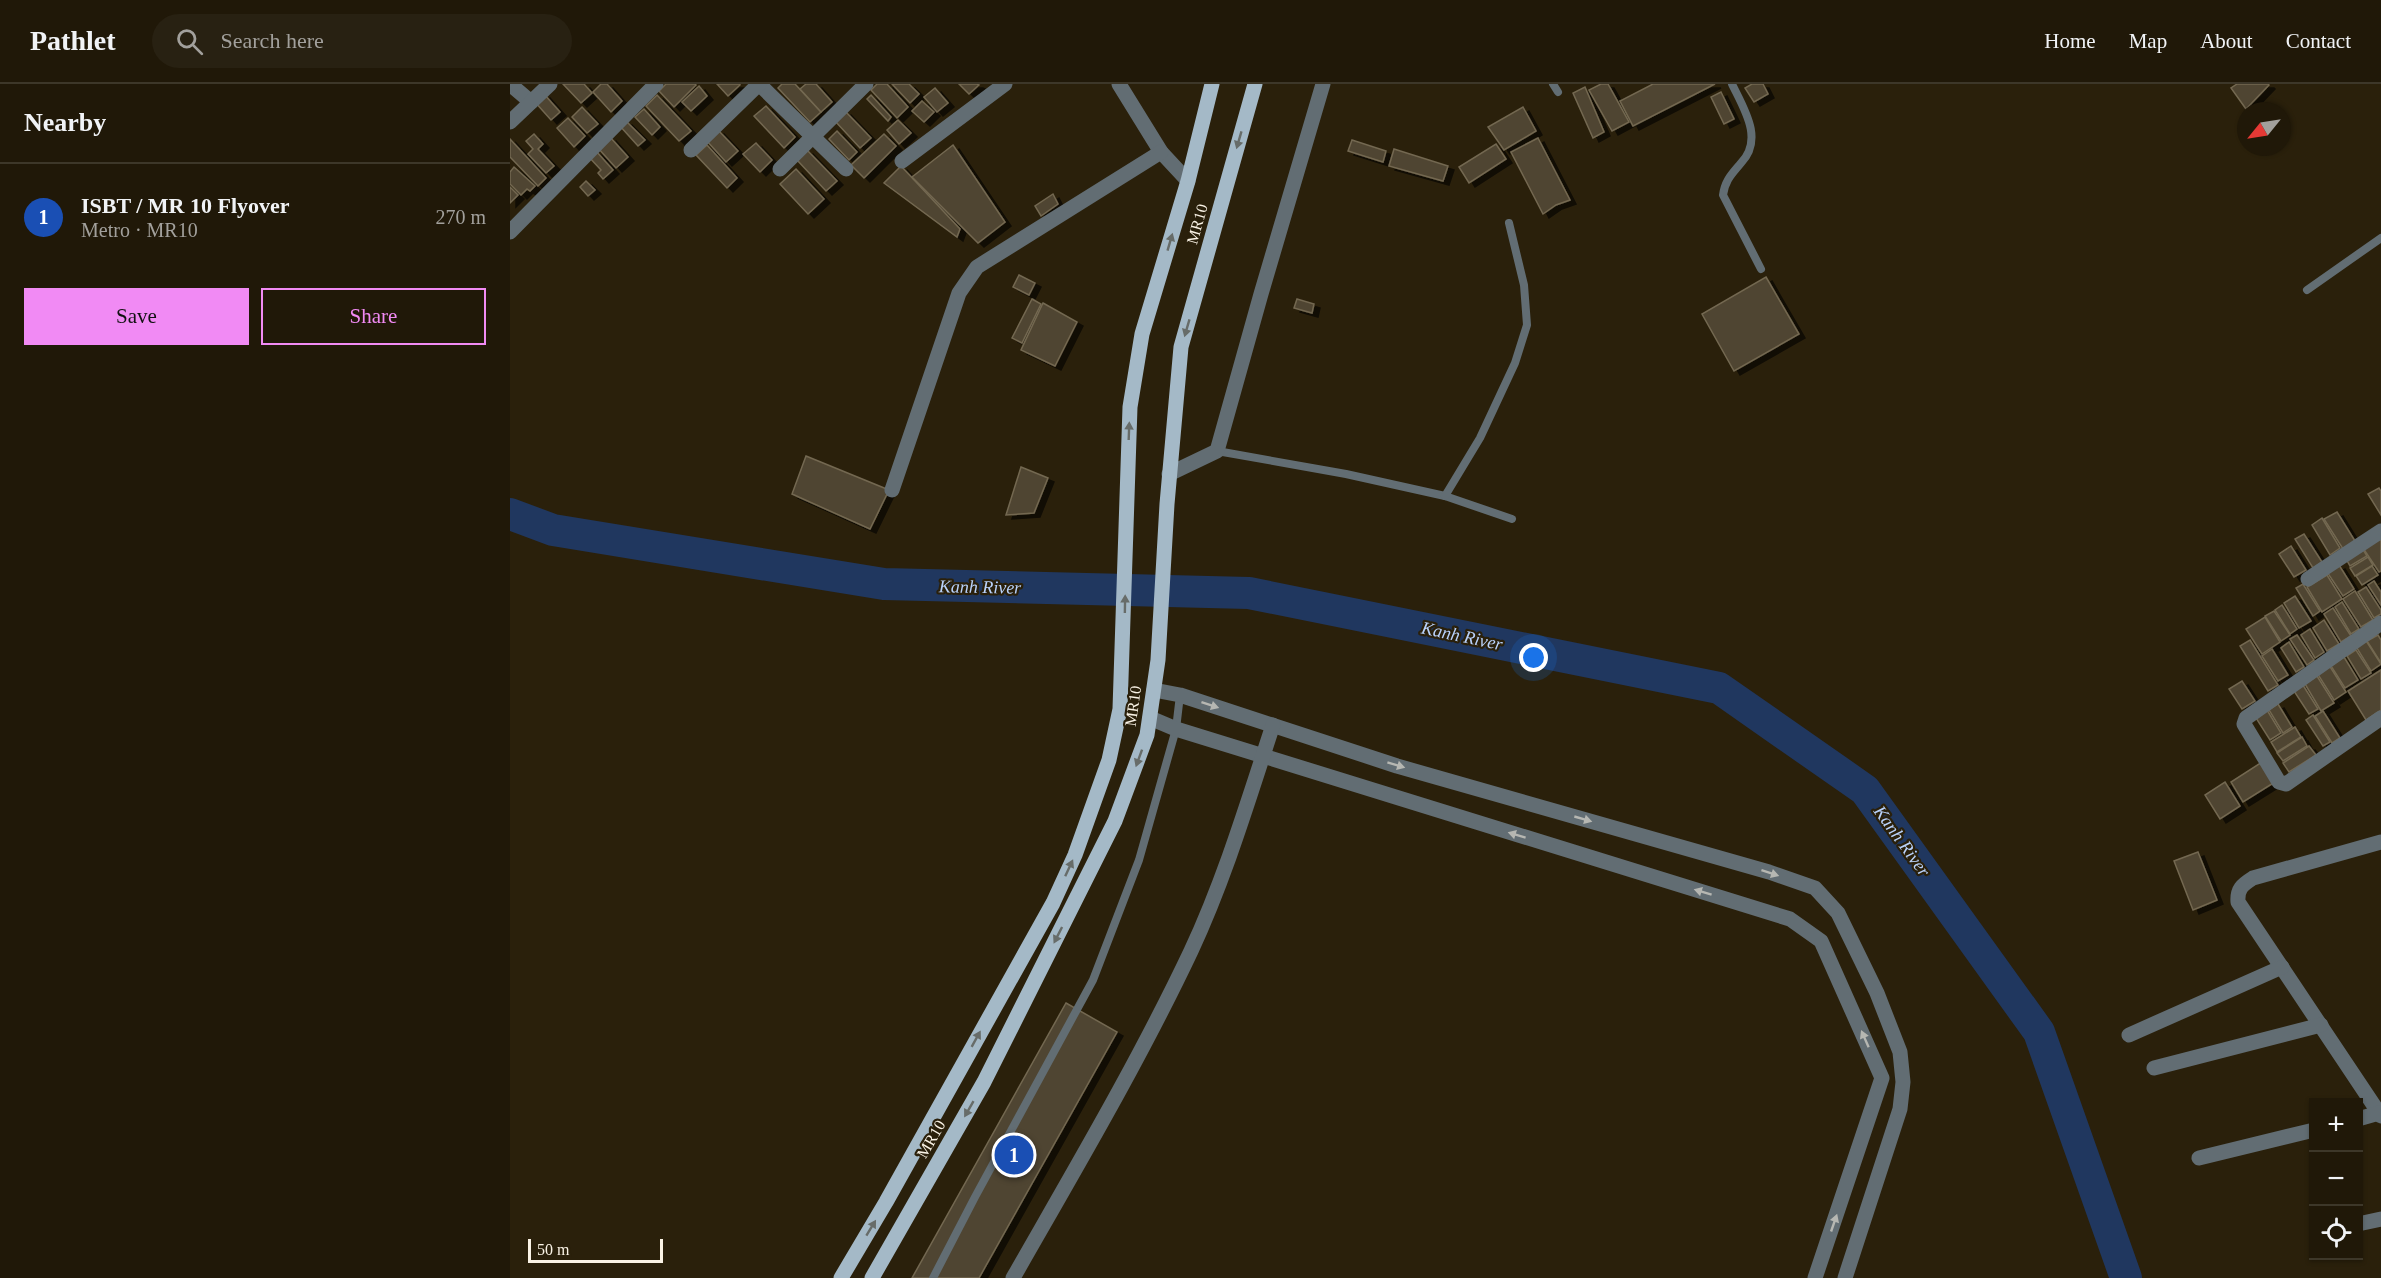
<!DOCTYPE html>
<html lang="en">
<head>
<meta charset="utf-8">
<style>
	:root { --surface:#201808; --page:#282112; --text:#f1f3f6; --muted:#a2a09c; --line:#3d3729; --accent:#f18af4 }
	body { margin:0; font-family:Georgia,serif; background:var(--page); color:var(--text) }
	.controls { position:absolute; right:18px; bottom:18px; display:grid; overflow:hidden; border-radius:0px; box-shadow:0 2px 4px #0004 }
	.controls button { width:54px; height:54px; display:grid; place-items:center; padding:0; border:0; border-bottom:2px solid var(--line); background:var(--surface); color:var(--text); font:30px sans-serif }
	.compass { position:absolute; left:1727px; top:18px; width:54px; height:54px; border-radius:50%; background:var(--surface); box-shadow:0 2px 4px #0004; rotate:240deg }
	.scale { position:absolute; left:18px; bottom:15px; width:135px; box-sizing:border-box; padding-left:6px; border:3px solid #faf3e6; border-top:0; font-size:16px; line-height:21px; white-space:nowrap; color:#faf3e6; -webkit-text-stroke:4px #2a200b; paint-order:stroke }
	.you { position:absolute; left:1024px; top:574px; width:21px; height:21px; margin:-15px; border:4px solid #fff; border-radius:50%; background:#1a73e8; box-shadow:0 0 0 9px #1a73e833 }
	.badge { display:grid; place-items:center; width:39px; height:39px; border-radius:50%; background:var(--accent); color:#fff; font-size:20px; font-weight:700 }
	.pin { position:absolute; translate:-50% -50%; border:3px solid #fff; box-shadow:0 2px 6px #0006 }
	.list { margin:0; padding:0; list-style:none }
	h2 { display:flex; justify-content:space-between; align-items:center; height:78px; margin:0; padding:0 24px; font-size:26px }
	h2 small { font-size:20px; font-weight:400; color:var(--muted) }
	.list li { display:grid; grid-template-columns:39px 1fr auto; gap:18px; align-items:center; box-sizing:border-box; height:108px; padding:0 24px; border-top:2px solid var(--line) }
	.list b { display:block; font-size:22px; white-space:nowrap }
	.list p { margin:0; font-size:20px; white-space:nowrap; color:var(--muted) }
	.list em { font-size:20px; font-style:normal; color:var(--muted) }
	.actions { display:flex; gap:12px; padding:18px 24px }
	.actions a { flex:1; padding:14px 0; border:2px solid var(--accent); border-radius:0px; text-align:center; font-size:21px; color:var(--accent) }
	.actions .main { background:var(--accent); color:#111 }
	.icon { flex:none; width:33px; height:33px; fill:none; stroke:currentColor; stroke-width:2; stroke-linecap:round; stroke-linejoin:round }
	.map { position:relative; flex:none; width:1871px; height:1194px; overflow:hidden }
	header { display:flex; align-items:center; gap:36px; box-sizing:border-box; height:84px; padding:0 30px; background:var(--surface); border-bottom:2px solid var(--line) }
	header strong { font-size:28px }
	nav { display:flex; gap:33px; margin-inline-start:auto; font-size:21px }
	.search { width:420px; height:54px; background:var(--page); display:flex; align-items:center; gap:15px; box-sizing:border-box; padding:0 21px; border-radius:33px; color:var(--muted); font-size:22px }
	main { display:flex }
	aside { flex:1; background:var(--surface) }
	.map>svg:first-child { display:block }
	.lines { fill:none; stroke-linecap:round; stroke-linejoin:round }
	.river { stroke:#20375f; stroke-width:32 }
	.building { fill:#504530; stroke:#736851; stroke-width:1.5; filter:url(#shadow) }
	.service { stroke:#626d73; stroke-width:8 }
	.minor { stroke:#626d73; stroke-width:15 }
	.tertiary { stroke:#626d73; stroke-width:15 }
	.primary { stroke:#a4b9c7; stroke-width:15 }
	.oneway { fill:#676c69 }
	.oneway2 { fill:#b6b7b2 }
	.labels { text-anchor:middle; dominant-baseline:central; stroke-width:4.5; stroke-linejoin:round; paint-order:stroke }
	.street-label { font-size:16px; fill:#faf3e6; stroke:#2a200b }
	.water-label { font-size:18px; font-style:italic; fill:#b9d2fb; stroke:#2a200b }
</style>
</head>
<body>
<header>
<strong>Pathlet</strong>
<div class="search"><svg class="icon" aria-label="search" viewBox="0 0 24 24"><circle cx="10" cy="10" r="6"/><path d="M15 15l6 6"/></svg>Search here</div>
<nav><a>Home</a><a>Map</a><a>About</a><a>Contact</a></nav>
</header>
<main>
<aside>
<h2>Nearby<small></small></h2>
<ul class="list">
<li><span class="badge" style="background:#1a4fb4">1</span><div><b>ISBT / MR 10 Flyover</b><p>Metro · MR10</p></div><em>270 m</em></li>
</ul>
<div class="actions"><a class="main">Save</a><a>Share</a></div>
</aside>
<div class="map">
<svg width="1871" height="1194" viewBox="0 0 1871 1194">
	<defs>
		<filter id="shadow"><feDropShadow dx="6" dy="4" stdDeviation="0" flood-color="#0009"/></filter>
	</defs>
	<rect width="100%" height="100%" fill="#2a200b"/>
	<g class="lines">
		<path class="river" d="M0 430 43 446 374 500 739 509 1209 604 1355 706 1529 948 1616 1194"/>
	</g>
	<g class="building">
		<path d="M53 0H74L82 9 71 19Z"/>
		<path d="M91 0H97L112 17 101 28 83 8Z"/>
		<path d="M156 0H185L186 1 164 23 149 7Z"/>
		<path d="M207 0H230V1L218 12Z"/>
		<path d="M272 0H285L311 28 300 38 268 4Z"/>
		<path d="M296 0H306L322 18 311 28 290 5Z"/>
		<path d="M367 0H377L398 23 387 34 361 6Z"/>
		<path d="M382 0H399L409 10 400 19Z"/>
		<path d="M449 0H467L469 1 459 10Z"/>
		<path d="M1091 0H1098L1119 38 1102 47 1079 6Z"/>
		<path d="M1143 0H1205L1123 42 1110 17Z"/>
		<path d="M1242 0H1253L1258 10 1244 18 1235 4Z"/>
		<path d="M1727 0H1758L1759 1 1736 25 1721 4Z"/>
		<path d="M189 2 197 12 181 27 172 18Z"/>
		<path d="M1075 3 1094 48 1083 54 1063 9Z"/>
		<path d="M425 4 438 19 427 28 414 13Z"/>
		<path d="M1211 8 1224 35 1214 40 1201 13Z"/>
		<path d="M34 10 50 28 41 36 25 18Z"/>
		<path d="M147 11 181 47 169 57 136 22Z"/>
		<path d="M361 11 381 33 378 37 357 15Z"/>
		<path d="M412 17 424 28 414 38 402 27Z"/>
		<path d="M256 22 285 53 274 64 244 32Z"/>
		<path d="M72 23 88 40 77 49 62 33Z"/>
		<path d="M1013 23 1026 47 994 66 978 43Z"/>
		<path d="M134 25 150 43 142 51 125 33Z"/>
		<path d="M335 27 361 54 350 64 325 37Z"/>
		<path d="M58 34 75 52 64 63 47 44Z"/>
		<path d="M388 36 401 49 389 60 377 46Z"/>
		<path d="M116 37 135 56 128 62 110 42Z"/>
		<path d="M208 46 228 67 216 78 196 56Z"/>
		<path d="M327 47 347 68 339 76 319 55Z"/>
		<path d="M24 50 33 60 28 65 44 82 36 89 18 70 23 65 16 57Z"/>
		<path d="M374 50 386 62 354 94 341 81Z"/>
		<path d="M100 53 118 73 106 84 88 64Z"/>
		<path d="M1028 54 1060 116 1046 121 1033 130 1001 68Z"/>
		<path d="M0 55 36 94 28 102 0 73Z"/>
		<path d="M842 56 876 67 873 78 838 67Z"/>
		<path d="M246 59 262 76 250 88 233 70Z"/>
		<path d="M986 60 996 75 959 99 949 83Z"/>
		<path d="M197 61 227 94 217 104 186 71Z"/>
		<path d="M443 61 495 138 468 159 402 93Z"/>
		<path d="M884 65 938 82 933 97 879 82Z"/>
		<path d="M297 66 327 97 316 107 287 76Z"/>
		<path d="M86 67 103 86 93 95 88 89 91 86 79 73Z"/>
		<path d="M391 82 450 145 447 153 374 99Z"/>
		<path d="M4 83 25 102 20 107 17 105 11 111 0 100V88Z"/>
		<path d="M286 85 314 115 298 130 270 100Z"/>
		<path d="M76 97 85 106 78 112 70 103Z"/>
		<path d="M0 103 8 111 0 119Z"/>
		<path d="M543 110 548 120 531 132 525 122Z"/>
		<path d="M509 191 525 199 519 211 503 203Z"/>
		<path d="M1256 193 1289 250 1224 287 1192 230Z"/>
		<path d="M522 215 531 220 512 259 502 254Z"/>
		<path d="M787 215 804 220 802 229 784 224Z"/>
		<path d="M533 219 567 238 545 282 511 266Z"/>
		<path d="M296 372 379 406 360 445 282 410Z"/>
		<path d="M511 383 538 394 524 429 496 431Z"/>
		<path d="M1869 404 1871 407V431L1858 410Z"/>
		<path d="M1827 428 1845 457 1833 465 1814 435Z"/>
		<path d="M1812 434 1830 464 1820 471 1802 441Z"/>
		<path d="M1794 450 1812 478 1803 484 1785 455Z"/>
		<path d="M1869 454 1871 457V487L1869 488 1853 464Z"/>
		<path d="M1781 462 1796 486 1784 493 1769 470Z"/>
		<path d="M1851 462 1857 472 1840 482 1835 473Z"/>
		<path d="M1858 473 1863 481 1845 492 1840 484Z"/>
		<path d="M1829 481 1844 505 1833 512 1817 488Z"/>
		<path d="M1862 482 1868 491 1852 501 1846 492Z"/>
		<path d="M1817 491 1832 515 1812 528 1797 503Z"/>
		<path d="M1864 497 1871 508V521L1858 501Z"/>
		<path d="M1793 500 1810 527 1803 532 1786 504Z"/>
		<path d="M1856 503 1871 526V530L1864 534 1848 508Z"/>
		<path d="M1845 507 1863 536 1851 543 1833 515Z"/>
		<path d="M1785 512 1801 537 1789 544 1774 519Z"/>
		<path d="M1832 518 1849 545 1841 550 1825 523Z"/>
		<path d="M1772 521 1787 545 1780 550 1765 526Z"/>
		<path d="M1823 524 1841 552 1831 558 1814 530Z"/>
		<path d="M1764 527 1780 551 1771 557 1755 532Z"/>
		<path d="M1755 533 1770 558 1752 570 1736 545Z"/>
		<path d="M1814 536 1829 560 1817 567 1803 544Z"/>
		<path d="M1800 545 1814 568 1805 574 1791 551Z"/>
		<path d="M1787 551 1804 576 1797 581 1780 555Z"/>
		<path d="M1868 551 1871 556V579L1857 557Z"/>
		<path d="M1855 555 1871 580 1861 587 1845 561Z"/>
		<path d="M1740 556 1768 601 1758 607 1730 562Z"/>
		<path d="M1779 558 1794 583 1786 588 1771 564Z"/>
		<path d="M1762 565 1778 591 1768 597 1752 572Z"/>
		<path d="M1846 566 1861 589 1851 595 1837 572Z"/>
		<path d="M1834 573 1848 596 1835 604 1821 582Z"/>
		<path d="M1819 581 1836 608 1824 616 1807 589Z"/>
		<path d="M1871 586V626L1856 636 1838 607Z"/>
		<path d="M1807 592 1824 619 1811 627 1795 600Z"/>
		<path d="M1732 597 1745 617 1732 625 1719 605Z"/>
		<path d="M1791 598 1808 625 1799 630 1782 604Z"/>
		<path d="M1768 620 1782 643 1773 649 1759 626Z"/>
		<path d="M1757 626 1771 649 1760 656 1746 634Z"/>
		<path d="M1813 627 1830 654 1822 659 1805 632Z"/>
		<path d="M1803 631 1820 658 1813 662 1796 636Z"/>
		<path d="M1785 643 1791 653 1767 668 1761 658Z"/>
		<path d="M1792 653 1797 662 1773 677 1767 669Z"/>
		<path d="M1799 662 1806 671 1779 688 1773 679Z"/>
		<path d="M1752 678 1765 698 1733 718 1721 698Z"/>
		<path d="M1715 698 1730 722 1710 735 1695 711Z"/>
		<path d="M1688 768 1707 816 1683 826 1664 777Z"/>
		<path d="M556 919 607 948 469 1194H402Z"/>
	</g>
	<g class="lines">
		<g class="service">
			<path d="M1043 0 1048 8"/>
			<path d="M1222 0C1234 25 1254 55 1231 79 1222 90 1215 96 1213 111L1251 185"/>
			<path d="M1797 206 1871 154"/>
			<path d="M707 367 836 390 935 412 1002 435"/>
			<path d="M935 412 970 354 1005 279 1017 241 1014 201 999 139"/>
			<path d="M423 1194 465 1113 583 896 629 776 666 645 670 611"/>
		</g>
		<g class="minor">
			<path d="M0 0 21 18"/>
			<path d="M249 0 336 85"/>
			<path d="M609 0 651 68 678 97"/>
			<path d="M0 38 40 0"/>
			<path d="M181 66 249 0"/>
			<path d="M392 77 495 0"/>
			<path d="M270 85 356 0"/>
			<path d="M0 148 146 0"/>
			<path d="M382 406 449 209 467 183 651 68"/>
			<path d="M1798 495 1871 447"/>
			<path d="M1871 539 1736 634 1734 640 1769 698 1776 700 1871 634"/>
			<path d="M644 606 670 611 887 682 1259 788 1305 804 1328 829 1367 909 1390 968 1393 998 1390 1025 1335 1194"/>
			<path d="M640 634 666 645 1280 835 1311 857 1372 994 1305 1194"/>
			<path d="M1871 758 1743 794C1732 801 1727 805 1728 818L1871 1032"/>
			<path d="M1619 951 1772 883"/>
			<path d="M1644 984 1811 941"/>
			<path d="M1848 1035 1869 1029"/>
			<path d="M1689 1074 1804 1046"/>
			<path d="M1848 1140 1871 1135"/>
			<path d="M503 1194C564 1087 628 979 681 867 715 794 738 717 763 641"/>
		</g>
		<path class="tertiary" d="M659 390 707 367 751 210 813 0"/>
		<g class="primary">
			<path d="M331 1194 376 1118 543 819 565 771 599 676 610 625 620 323 632 250 678 97 702 0"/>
			<path d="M362 1194 474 998 605 737 637 651 648 576 657 420 671 263 745 0"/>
		</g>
	</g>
	<defs><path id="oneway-solid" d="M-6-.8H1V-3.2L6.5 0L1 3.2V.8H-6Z" transform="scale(1.5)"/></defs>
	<g class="oneway">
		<use href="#oneway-solid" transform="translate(729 56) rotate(106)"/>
		<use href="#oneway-solid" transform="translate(660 158) rotate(-74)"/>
		<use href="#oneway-solid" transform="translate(677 244) rotate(106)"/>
		<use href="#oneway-solid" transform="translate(619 347) rotate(-88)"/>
		<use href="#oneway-solid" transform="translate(615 520) rotate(-89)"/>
		<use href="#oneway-solid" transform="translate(629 674) rotate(110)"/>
		<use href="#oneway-solid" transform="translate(559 784) rotate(-65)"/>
		<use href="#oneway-solid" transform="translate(548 851) rotate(117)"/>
		<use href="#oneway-solid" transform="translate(466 955) rotate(-61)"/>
		<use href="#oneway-solid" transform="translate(459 1025) rotate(120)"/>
		<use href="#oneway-solid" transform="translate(361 1144) rotate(-59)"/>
	</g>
	<g class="oneway2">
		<use href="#oneway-solid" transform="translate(700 621) rotate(18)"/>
		<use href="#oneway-solid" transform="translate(886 681) rotate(17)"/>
		<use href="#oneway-solid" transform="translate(1073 735) rotate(16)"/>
		<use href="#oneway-solid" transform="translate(1007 751) rotate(-163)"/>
		<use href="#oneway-solid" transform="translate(1260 789) rotate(18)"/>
		<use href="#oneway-solid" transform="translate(1193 808) rotate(-163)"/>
		<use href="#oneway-solid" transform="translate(1355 955) rotate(-114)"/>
		<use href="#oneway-solid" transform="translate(1324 1139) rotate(-71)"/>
	</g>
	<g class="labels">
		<g class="street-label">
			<text transform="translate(687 140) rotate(-74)">MR10</text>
			<text transform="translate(623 622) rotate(-82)">MR10</text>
			<text transform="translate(421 1055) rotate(-60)">MR10</text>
		</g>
		<g class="water-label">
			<text transform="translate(470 503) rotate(1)">Kanh River</text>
			<text transform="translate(952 552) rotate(12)">Kanh River</text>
			<text transform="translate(1392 757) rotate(54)">Kanh River</text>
		</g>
	</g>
</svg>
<div class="controls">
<button>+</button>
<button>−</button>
<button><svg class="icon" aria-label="locate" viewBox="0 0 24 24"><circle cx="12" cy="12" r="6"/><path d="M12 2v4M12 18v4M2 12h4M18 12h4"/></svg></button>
</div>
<svg class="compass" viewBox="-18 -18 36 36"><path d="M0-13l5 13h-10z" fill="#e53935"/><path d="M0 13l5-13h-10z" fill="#a2a09c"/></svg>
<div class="scale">50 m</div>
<div class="you"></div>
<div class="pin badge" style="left:504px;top:1071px;background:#1a4fb4">1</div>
</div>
</main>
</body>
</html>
